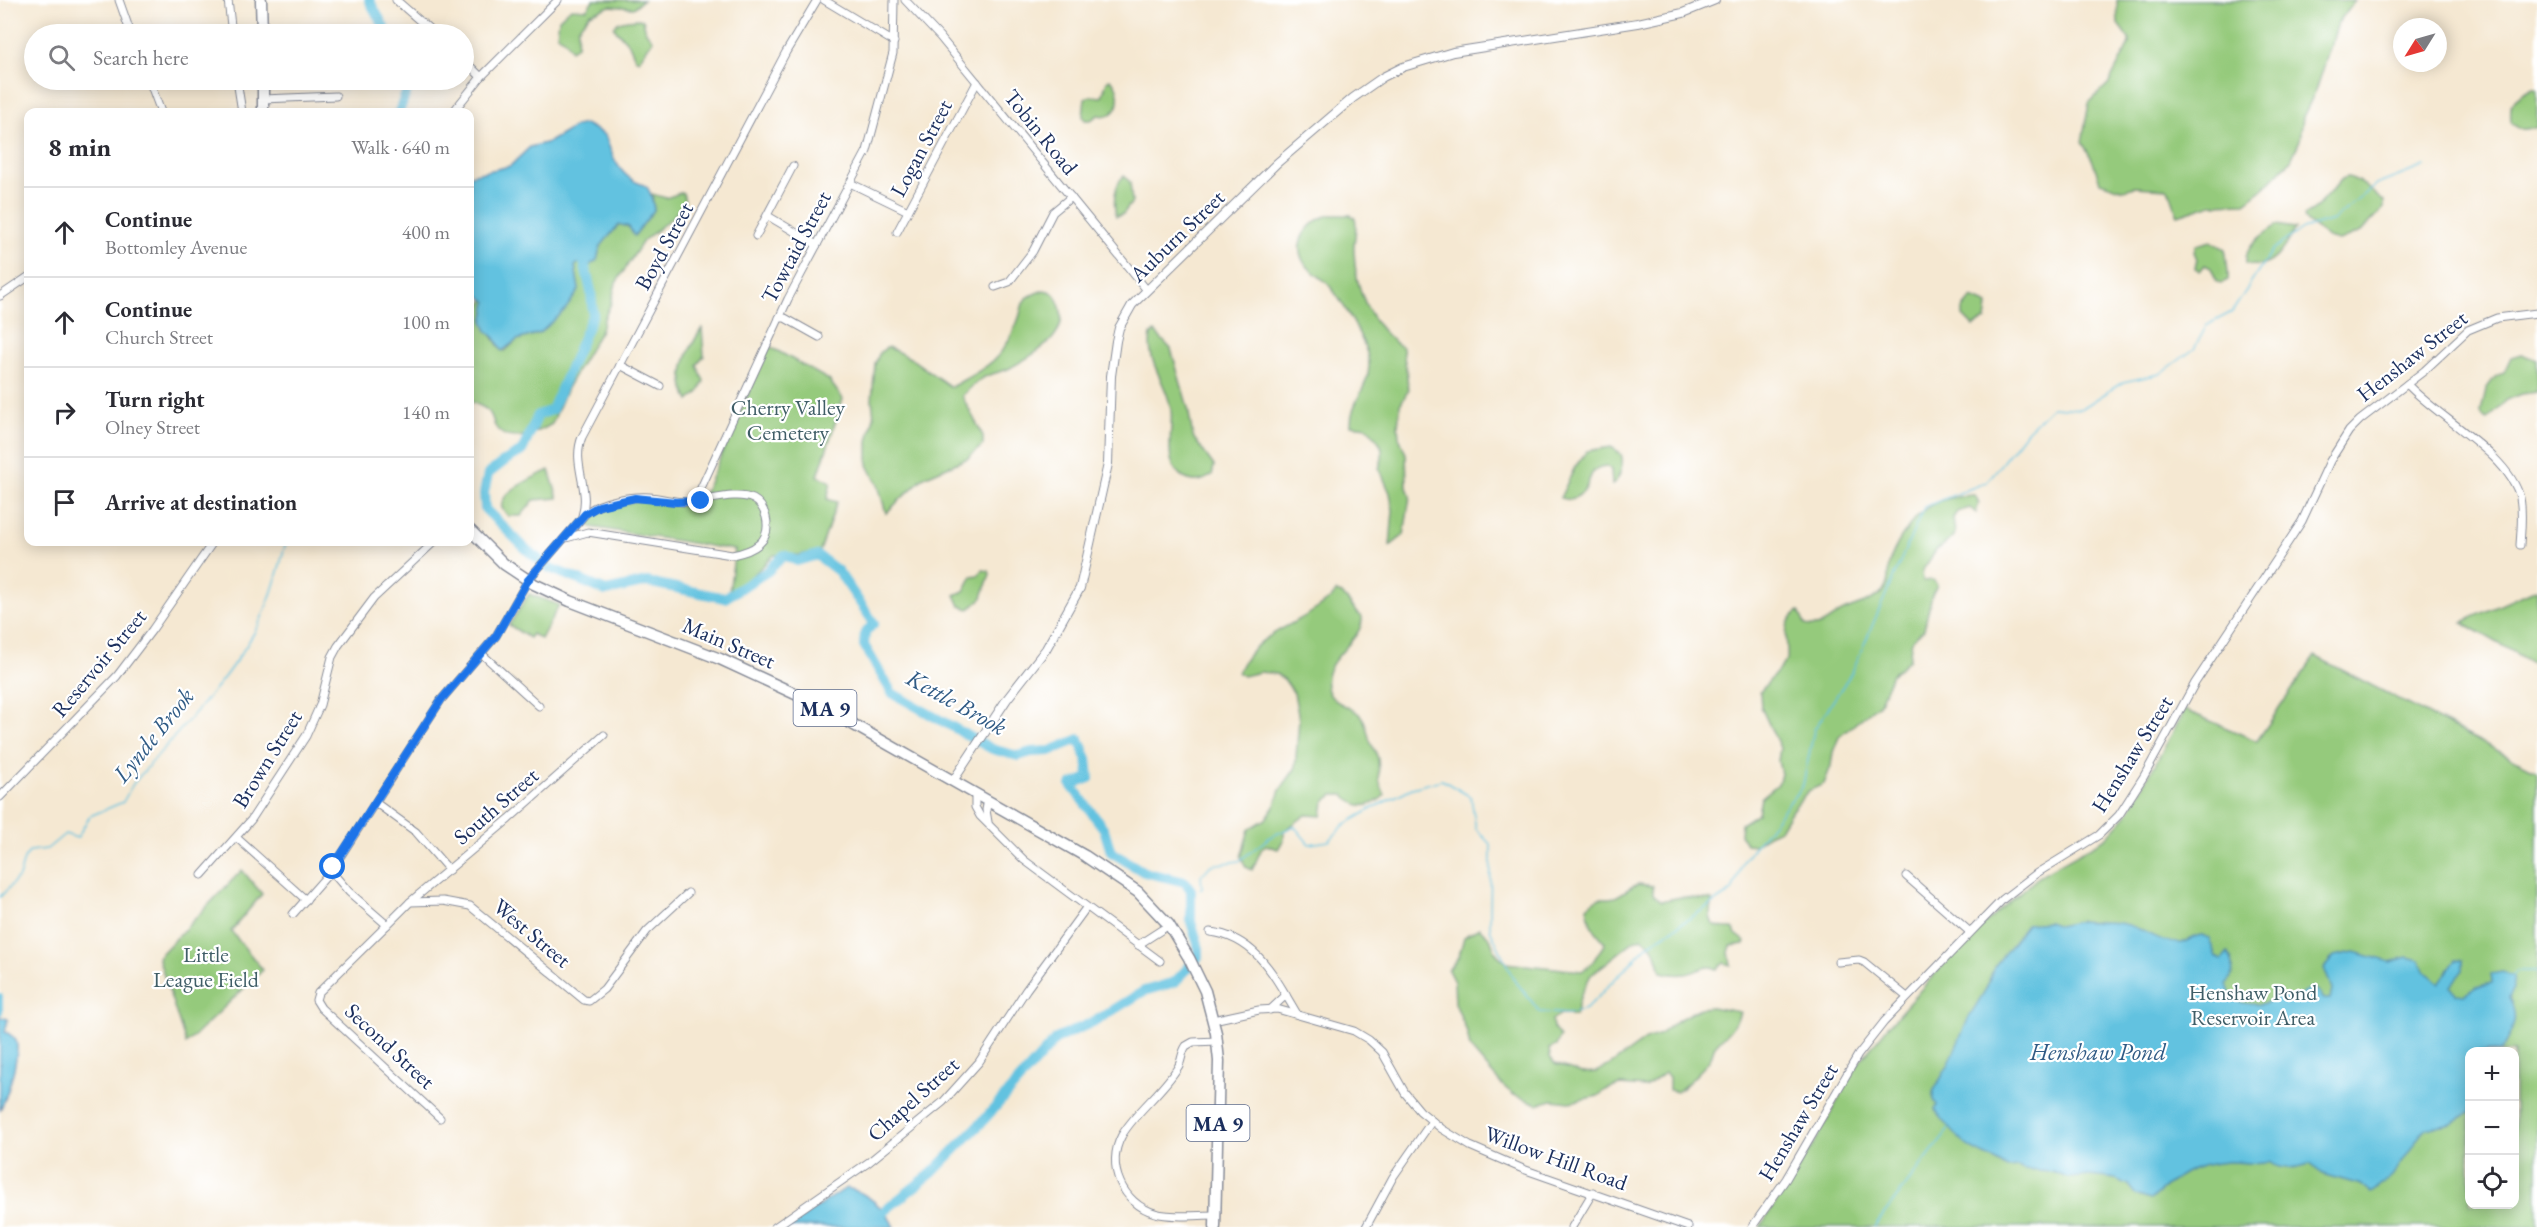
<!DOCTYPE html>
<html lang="en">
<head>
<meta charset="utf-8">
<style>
	:root { --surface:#fff; --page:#f2f2f3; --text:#2b2b33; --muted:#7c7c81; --line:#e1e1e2 }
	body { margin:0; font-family:"EB Garamond",serif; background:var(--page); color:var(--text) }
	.controls { position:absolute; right:18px; bottom:18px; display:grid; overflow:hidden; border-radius:12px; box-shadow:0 3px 15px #0003 }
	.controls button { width:54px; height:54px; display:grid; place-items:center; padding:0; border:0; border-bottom:2px solid var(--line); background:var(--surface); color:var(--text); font:30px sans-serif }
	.compass { position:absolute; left:2393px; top:18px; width:54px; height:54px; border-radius:50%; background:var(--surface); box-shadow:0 3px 15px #0003; rotate:233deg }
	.stop { position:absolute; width:18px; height:18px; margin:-14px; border:4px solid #1a73e8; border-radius:50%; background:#fff }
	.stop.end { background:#1a73e8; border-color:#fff; box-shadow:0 2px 6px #0008 }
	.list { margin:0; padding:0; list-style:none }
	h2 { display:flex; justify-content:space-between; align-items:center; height:78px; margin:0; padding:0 24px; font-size:26px }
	h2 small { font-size:20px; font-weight:400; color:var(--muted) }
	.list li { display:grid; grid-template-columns:39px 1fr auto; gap:18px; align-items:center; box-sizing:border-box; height:90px; padding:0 24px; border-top:2px solid var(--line) }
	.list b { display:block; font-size:22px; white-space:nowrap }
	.list p { margin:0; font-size:20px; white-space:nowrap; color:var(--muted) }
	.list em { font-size:20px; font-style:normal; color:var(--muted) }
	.icon { flex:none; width:33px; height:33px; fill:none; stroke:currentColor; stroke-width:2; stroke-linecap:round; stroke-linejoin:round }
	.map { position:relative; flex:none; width:2537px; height:1227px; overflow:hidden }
	.search { position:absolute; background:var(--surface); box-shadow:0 3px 15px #0003; left:24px; top:24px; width:450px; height:66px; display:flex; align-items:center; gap:15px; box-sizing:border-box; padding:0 21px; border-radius:33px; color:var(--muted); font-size:22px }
	.panel { position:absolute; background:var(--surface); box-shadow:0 3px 15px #0003; left:24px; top:108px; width:450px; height:438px; border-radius:12px }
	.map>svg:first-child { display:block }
	.green { fill:#95ca7c; stroke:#587c6d; stroke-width:1.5; fill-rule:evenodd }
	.water { fill:#62c2e0; stroke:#3e789f; stroke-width:1.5 }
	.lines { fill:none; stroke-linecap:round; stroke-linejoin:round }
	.stream { stroke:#62c2e0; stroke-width:1.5 }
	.canal { stroke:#62c2e0; stroke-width:6 }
	.river { stroke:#62c2e0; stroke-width:10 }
	.minor-casing { stroke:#888c98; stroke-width:9 }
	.tertiary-casing { stroke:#888c98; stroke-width:10 }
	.trunk-casing { stroke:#888c98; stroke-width:13 }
	.minor { stroke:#fff; stroke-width:7 }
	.tertiary { stroke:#fff; stroke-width:8 }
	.trunk { stroke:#fff; stroke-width:10 }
	.route { stroke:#1a73e8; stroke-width:8 }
	.labels { text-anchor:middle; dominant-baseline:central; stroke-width:4.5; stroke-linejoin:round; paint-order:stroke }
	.shield { fill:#fff; stroke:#5f6d8e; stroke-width:1.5 }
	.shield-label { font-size:21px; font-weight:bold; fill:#1b2f5e }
	.street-label { font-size:22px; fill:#1b2f5e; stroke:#fff }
	.park-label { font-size:22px; fill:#405e67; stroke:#fff }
	.water-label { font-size:24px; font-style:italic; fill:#305b85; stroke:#fff }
</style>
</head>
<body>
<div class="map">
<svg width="2537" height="1227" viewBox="0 0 2537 1227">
	<rect width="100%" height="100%" fill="#fff"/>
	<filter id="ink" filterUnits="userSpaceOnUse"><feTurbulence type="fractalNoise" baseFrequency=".0167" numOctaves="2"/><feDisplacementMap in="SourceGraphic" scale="12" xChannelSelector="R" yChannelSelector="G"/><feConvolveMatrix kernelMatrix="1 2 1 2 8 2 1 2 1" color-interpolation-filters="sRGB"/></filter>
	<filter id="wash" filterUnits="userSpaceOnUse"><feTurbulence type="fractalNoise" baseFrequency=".008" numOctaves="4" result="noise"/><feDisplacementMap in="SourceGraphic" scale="24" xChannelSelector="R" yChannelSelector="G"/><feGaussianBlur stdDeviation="1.35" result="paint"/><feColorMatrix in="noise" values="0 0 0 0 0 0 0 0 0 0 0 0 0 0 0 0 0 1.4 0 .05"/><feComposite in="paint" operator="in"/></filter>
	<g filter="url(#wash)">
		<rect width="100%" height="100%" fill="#f5e8d2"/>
		<g class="green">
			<path d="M593 0H643L633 8 610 6 590 14 578 28 577 46 571 50 566 41 557 35 559 19 571 8 587 9Z"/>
			<path d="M2117 0H2355L2338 23 2317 88 2303 117 2300 140 2291 160 2262 190 2245 203 2212 204 2178 215C2172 206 2175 197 2167 189L2135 187 2124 190 2100 182 2092 159 2082 142 2089 103 2109 83 2129 44V39L2118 24Z"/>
			<path d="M638 19 643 20 646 32 653 40 639 60 635 58 629 44 614 28C617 19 629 20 638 19Z"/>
			<path d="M1110 79C1124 89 1121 121 1098 115L1091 120H1085L1083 117 1085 98 1091 96 1102 97 1107 81Z"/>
			<path d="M2533 88H2537V126C2526 130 2520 132 2511 122 2509 99 2513 99 2533 88Z"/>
			<path d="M1124 176 1130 182 1132 202 1123 214 1116 216C1113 203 1114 184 1124 176Z"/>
			<path d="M2347 177C2360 179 2373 193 2384 202V208L2361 232 2339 241 2328 238 2305 220 2304 216 2314 210 2342 179Z"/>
			<path d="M680 193H683L685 201 674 216 643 241 616 283 611 303 604 319 601 330 567 388 552 424C537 433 507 447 495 426 492 420 493 415 487 410 482 406 475 404 470 401V322L485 298 488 304 483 321 501 350 505 351 517 340 540 333 579 290 575 266 580 262 589 265 597 260 600 247 619 224 629 227 635 235 654 210 652 194 666 198Z"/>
			<path d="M1330 215H1351L1355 218C1358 229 1353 240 1354 251 1355 290 1370 326 1403 348 1403 356 1405 360 1406 368 1408 376 1406 381 1409 389L1400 405 1398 426 1399 437 1406 454 1407 487 1410 496 1404 535 1390 546 1393 510 1390 493 1379 468C1387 449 1380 441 1367 427L1351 425C1350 403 1369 387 1369 365 1369 345 1341 299 1328 284 1320 276 1306 269 1302 259 1293 239 1312 219 1330 215Z"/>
			<path d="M2277 225 2295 228C2285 248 2271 274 2246 263 2244 245 2264 234 2277 225Z"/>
			<path d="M2211 241 2225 249C2226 253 2229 277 2228 280L2222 283 2217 282 2211 268 2205 265 2200 271 2195 268 2197 259 2194 252 2196 245Z"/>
			<path d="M1044 290C1055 292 1055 295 1059 304 1072 337 1033 354 1010 368 1002 372 991 373 983 378 975 382 968 390 962 396L983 436V445L968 458 924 477 886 513 878 485 868 465V441L874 417 872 400 875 364 880 352 888 347 910 358 951 387C968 377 989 368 1001 352 1007 344 1013 332 1017 323 1026 302 1016 300 1044 290Z"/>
			<path d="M1972 298 1988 305 1986 320 1973 326 1963 316V309Z"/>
			<path d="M702 328 704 356 697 365 704 381 699 392 689 401C675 376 687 351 702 328Z"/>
			<path d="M1155 332 1171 349 1188 408 1193 437 1214 466 1212 475C1204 481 1195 483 1186 479 1160 466 1174 432 1171 410 1168 384 1145 362 1151 334Z"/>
			<path d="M769 346 829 380 843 399 818 476 831 482 827 499 837 502 820 551 799 555H774L745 583 729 592 735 550 591 527 588 524C592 505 643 499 661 501 674 502 685 508 698 508Z"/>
			<path d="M2521 354 2537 360V392L2522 394 2507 400 2487 419 2482 416 2481 412 2486 389 2495 377 2504 372 2511 357Z"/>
			<path d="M1611 447C1611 447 1619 452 1620 453 1626 461 1619 481 1612 485L1611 470 1607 466C1588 467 1592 480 1584 491 1581 495 1576 497 1571 500L1560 498 1575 467 1587 451Z"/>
			<path d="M549 470 558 498 534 500 521 516H508C506 513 503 511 502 508 497 492 539 475 549 470Z"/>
			<path d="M1975 495 1979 503 1976 513 1970 508 1957 512 1953 518 1955 533 1953 538 1937 549 1922 571 1923 581 1933 580 1937 585 1932 595 1924 629 1912 640 1909 660 1892 674 1879 704 1839 737 1833 752 1831 766 1824 784 1808 791 1792 810 1780 830 1768 835 1755 845 1746 844 1740 834 1741 824 1758 813 1761 798 1778 784 1781 774 1778 761 1780 748 1761 707 1760 692 1787 660C1789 642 1779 624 1799 611L1805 625C1820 629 1826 622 1838 614 1851 606 1871 604 1883 591 1890 583 1887 574 1889 564 1892 553 1897 544 1903 535 1922 504 1940 497 1975 495Z"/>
			<path d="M983 570 989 571 990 574 981 600 969 609 960 606 955 595 964 591 972 576 978 575Z"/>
			<path d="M2537 590V666L2462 622 2532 591Z"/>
			<path d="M1336 592 1342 594 1362 618C1363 639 1331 654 1327 677 1323 706 1351 703 1361 716 1366 721 1367 731 1369 738 1371 745 1376 751 1378 759 1379 765 1378 771 1379 778 1379 783 1383 790 1385 795 1370 809 1358 809 1344 795H1333L1324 802 1322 816 1306 815 1284 831V839L1278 849 1266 845 1262 848 1252 870 1246 867 1241 857 1249 829 1266 819 1275 805 1280 790 1295 769 1299 719 1294 693 1284 679 1276 674 1260 672 1243 676 1238 672C1255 634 1288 629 1318 608 1325 603 1332 599 1336 592Z"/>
			<path d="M529 594 559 605 541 639 532 634 529 638 509 625Z"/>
			<path d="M2315 656 2537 771V1227H1760L1815 1142 1858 1064 1890 1024 1951 956 2002 908 2042 874 2106 838 2127 815 2185 710 2257 741ZM2470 1052H2514V1204H2470Z"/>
			<path d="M242 870 262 894 231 931 263 970 186 1044 158 957Z"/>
			<path d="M1638 884 1653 886V894L1661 901 1681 897 1712 900C1707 921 1710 929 1733 928L1736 934 1745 941 1744 944 1731 946 1729 952 1731 965 1724 963 1717 969C1705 963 1697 973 1685 974 1677 975 1669 974 1661 972 1658 958 1655 944 1641 938L1634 941 1591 975 1581 994 1575 1016 1561 1014 1552 1020 1553 1028 1560 1037 1556 1046 1549 1049 1550 1057 1555 1064 1582 1073 1596 1072 1610 1065 1646 1039 1660 1034 1676 1021 1700 1008 1711 1007 1740 1012C1737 1025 1724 1036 1715 1046 1712 1051 1713 1054 1710 1059 1707 1065 1684 1087 1677 1092L1669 1090V1077L1665 1073 1646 1087 1620 1085 1606 1090 1598 1096 1570 1102 1552 1100 1538 1104 1514 1095 1501 1084 1470 1048 1467 1032 1455 1003 1454 982 1448 970 1459 956 1464 937 1479 928 1490 938 1496 953 1506 963 1582 971 1592 963 1605 943 1591 925 1587 907C1604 892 1600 901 1615 897 1623 894 1629 887 1638 884Z"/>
		</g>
		<g class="water">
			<path d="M585 124 605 135C610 148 614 163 624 173 643 193 648 173 654 210L634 236 629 227 619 224 600 247 597 260 590 265 580 262 575 266 579 290 565 310 540 333 517 340 502 351 495 338 487 331 483 321 487 302 479 295 470 293V175L510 166 530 147 549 142 576 126Z"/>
			<path d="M2081 921C2095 923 2110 921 2124 924 2143 927 2159 944 2181 943 2189 942 2195 935 2203 935L2209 938 2216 957 2222 960 2228 953C2235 963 2234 974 2227 984L2231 997C2238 1003 2255 1006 2265 1003 2269 1002 2273 997 2277 995L2296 998 2311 988 2317 990 2324 999H2330L2332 989 2324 968 2334 956 2354 952 2390 962 2407 957 2419 960 2425 971 2439 983 2456 960 2463 959V970L2451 985 2456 994 2464 995 2476 987 2492 983 2491 974 2502 972 2513 977 2514 988 2509 998C2521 1020 2511 1031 2501 1051L2470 1052 2469 1113 2452 1123 2427 1128 2422 1132 2392 1177 2371 1193 2361 1185 2323 1174 2309 1164C2297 1168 2281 1171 2270 1162 2255 1166 2243 1161 2228 1162 2191 1164 2176 1176 2150 1200L2136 1195 2128 1185 2116 1179 2091 1176 2068 1178 2053 1172 2024 1170 2018 1167 2007 1168C1994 1157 1976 1154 1964 1143 1953 1133 1945 1122 1935 1110L1937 1105 1934 1100V1090L1948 1066 1969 1017 1986 989 1994 967 2027 924 2048 922 2058 926Z"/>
			<path d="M0 1017 8 1019 5 1032C11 1034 17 1039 17 1045 18 1060 7 1098 0 1110Z"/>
			<path d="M846 1188C866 1191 886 1209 894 1227H788Z"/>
		</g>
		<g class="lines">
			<g class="stream">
				<path d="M470 307 479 293"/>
				<path d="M1200 889 1202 888 1201 876 1211 865 1239 861 1270 837 1294 826 1309 844 1329 841 1344 825 1373 808 1412 788 1442 780 1471 797 1476 829 1491 845 1490 929 1513 978 1540 1012 1567 1014 1586 1009 1648 945 1732 891 1744 860 1803 785 1814 730 1852 672 1924 507 1987 482 2025 433 2052 407 2081 409 2123 382 2160 374 2194 349 2207 325 2232 312 2273 249 2302 229 2333 220 2376 185 2425 166"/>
				<path d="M1191 890H1195"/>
				<path d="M0 897 19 877 24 859 30 851 47 849 65 834 77 838 90 816 123 802 133 784C174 735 222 688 254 633 270 605 278 572 286 542"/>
				<path d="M2511 977 2516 971H2537"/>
				<path d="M1874 1227 1949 1129"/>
			</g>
			<path class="canal" d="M0 996V1012"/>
			<g class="river">
				<path d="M369 0 388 34"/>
				<path d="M399 112 409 85 407 80"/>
				<path d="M576 252 584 262 591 291 593 314 552 410 538 415 522 451 506 460 488 474 484 493 485 509 527 550 550 568 606 591 647 582 725 598 768 571 784 555 797 561 817 555 838 571 874 623 865 633 864 645 892 693 992 749 1018 756 1031 752 1050 751 1079 739 1087 759 1089 778 1071 785 1104 829 1111 852 1144 872 1185 882 1191 890V922L1198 944V957L1175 982 1144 991 1097 1020 1056 1039 982 1122 932 1173 884 1211"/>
			</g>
		</g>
	</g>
	<g filter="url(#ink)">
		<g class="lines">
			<g class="minor-casing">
				<g id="minor">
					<path d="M119 0 131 34"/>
					<path d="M228 0 232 34"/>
					<path d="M396 0 435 34"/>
					<path d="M824 0 894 42"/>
					<path d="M905 0 940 37 1146 289"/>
					<path d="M464 60 481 77"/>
					<path d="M149 80 161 112"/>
					<path d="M237 80 242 112"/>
					<path d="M263 99 336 96"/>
					<path d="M453 112 481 77 558 0"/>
					<path d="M850 183 908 211"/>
					<path d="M768 216 817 245"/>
					<path d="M897 232 977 82"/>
					<path d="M756 236 793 166"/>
					<path d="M995 287 1009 282 1033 251 1053 212 1071 197"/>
					<path d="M0 296 28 277"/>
					<path d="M779 318H785L819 337"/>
					<path d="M620 365 660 386"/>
					<path d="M2407 384C2437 417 2510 455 2520 498 2523 513 2521 530 2520 545"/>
					<path d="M695 501 788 299 867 151 893 53 894 0"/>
					<path d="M582 516C591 489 571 464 582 437L786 52 817 0"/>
					<path d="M482 654 539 706"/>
					<path d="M975 794V807L980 816 1024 860 1160 961"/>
					<path d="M0 797 117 676 152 630 213 542"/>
					<path d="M988 800 986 810 988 822"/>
					<path d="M376 803 416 832 449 870"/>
					<path d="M237 838 306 900"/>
					<path d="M331 871 349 892 387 925 410 902 443 901 470 906 584 1000 589 1001 604 989 647 931 688 893"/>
					<path d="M202 875 251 820 306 736 320 705 332 657 338 646 374 598 434 542"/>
					<path d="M1906 876 1970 932"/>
					<path d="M410 902 509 819 604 735"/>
					<path d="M293 914 331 871 441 700 496 636 528 580 587 512C602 501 631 496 649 497 663 498 676 503 690 502 709 501 736 491 753 499 761 503 764 510 766 517 772 542 753 551 732 555L588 532 566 538"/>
					<path d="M387 925 318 993 316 1000 321 1008 440 1118"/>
					<path d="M1210 932C1256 937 1275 977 1297 1014"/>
					<path d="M1138 945 1169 925"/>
					<path d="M1838 962 1859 960 1864 962 1907 997"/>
					<path d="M1270 1010 1286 995"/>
					<path d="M1213 1020 1259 1010 1277 1009 1354 1031 1369 1040 1382 1052 1405 1093 1420 1111 1442 1129 1470 1146 1523 1169 1688 1227"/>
					<path d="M1215 1215C1197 1215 1173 1218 1155 1213 1123 1204 1105 1166 1122 1135 1137 1110 1163 1092 1178 1067 1182 1061 1181 1053 1186 1046L1193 1042 1218 1041"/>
					<path d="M775 1227 869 1162 943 1102 979 1062 1026 990 1086 908"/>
					<path d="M1366 1227 1393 1177 1432 1121"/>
					<path d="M1572 1227 1593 1192"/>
					<path d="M1752 1227 1786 1179 1858 1055 1884 1022 2003 899 2037 873 2099 835 2119 815 2144 776 2195 683 2302 521 2330 461 2349 431 2360 420 2424 371 2468 330 2497 318 2537 313"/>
				</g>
			</g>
			<g class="tertiary-casing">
				<path id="tertiary" d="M953 781 1007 699 1046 649 1080 588 1108 464 1111 376 1116 341 1119 328 1132 305 1277 163 1353 98 1383 77 1403 67 1453 52 1638 23 1683 13 1715 0"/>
			</g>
			<g class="trunk-casing">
				<g id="trunk">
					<path d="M261 0 262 34"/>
					<path d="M263 80V112"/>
					<path d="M470 530 504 564 534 584 570 601 720 659 817 704 1085 856 1138 892 1169 925 1189 958 1205 991 1216 1033 1219 1061 1215 1227"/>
				</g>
			</g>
			<use href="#minor" class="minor"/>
			<use href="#tertiary" class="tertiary"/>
			<use href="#trunk" class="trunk"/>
		</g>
	</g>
	<g class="lines" filter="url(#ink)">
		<path class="route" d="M333 867 441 700 496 636 528 580 585 514 599 506 635 498 676 502 701 501"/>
	</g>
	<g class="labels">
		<g class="shield">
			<rect x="793.5" y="690" width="63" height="36" rx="4.5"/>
			<rect x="1186.5" y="1105" width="63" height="36" rx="4.5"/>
		</g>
		<g class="shield-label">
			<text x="825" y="708">MA 9</text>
			<text x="1218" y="1123">MA 9</text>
		</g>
		<g class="street-label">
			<text transform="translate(1041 132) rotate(51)">Tobin Road</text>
			<text transform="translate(921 148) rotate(-62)">Logan Street</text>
			<text transform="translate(1177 236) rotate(-44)">Auburn Street</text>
			<text transform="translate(664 246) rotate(-61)">Boyd Street</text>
			<text transform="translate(796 247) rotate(-62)">Towtaid Street</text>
			<text transform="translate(2412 356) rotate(-38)">Henshaw Street</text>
			<text transform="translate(729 643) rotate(23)">Main Street</text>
			<text transform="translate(99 663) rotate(-50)">Reservoir Street</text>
			<text transform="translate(2132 754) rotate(-58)">Henshaw Street</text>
			<text transform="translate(267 759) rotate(-58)">Brown Street</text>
			<text transform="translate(496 806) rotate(-41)">South Street</text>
			<text transform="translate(532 933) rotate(40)">West Street</text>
			<text transform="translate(390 1046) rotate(43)">Second Street</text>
			<text transform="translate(913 1099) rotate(-42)">Chapel Street</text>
			<text transform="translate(1798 1122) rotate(-59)">Henshaw Street</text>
			<text transform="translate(1556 1158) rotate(20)">Willow Hill Road</text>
		</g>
		<g class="park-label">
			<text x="788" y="407">Cherry Valley<tspan x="788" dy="25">Cemetery</tspan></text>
			<text x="206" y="954">Little<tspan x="206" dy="25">League Field</tspan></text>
			<text x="2253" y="992">Henshaw Pond<tspan x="2253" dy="25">Reservoir Area</tspan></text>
		</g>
		<g class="water-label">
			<text transform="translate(957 702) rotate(29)">Kettle Brook</text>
			<text transform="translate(153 735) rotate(-51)">Lynde Brook</text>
			<text x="2098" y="1051">Henshaw Pond</text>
		</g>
	</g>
</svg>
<div class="controls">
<button>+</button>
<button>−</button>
<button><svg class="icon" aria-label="locate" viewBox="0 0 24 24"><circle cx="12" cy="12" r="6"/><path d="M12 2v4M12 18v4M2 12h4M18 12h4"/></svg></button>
</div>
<svg class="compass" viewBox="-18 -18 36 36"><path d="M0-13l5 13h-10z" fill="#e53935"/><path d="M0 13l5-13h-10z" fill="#7c7c81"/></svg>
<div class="stop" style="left:333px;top:867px"></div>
<div class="stop end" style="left:701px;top:501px"></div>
<div class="search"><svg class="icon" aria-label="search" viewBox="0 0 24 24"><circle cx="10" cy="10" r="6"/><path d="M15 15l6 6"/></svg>Search here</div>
<section class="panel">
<h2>8 min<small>Walk · 640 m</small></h2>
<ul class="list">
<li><svg class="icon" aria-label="ahead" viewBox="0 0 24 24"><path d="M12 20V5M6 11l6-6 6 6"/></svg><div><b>Continue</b><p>Bottomley Avenue</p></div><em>400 m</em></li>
<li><svg class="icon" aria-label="ahead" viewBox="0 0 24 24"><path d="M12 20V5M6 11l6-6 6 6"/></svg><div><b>Continue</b><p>Church Street</p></div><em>100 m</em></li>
<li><svg class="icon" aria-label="right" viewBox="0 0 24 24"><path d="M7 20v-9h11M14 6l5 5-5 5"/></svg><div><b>Turn right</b><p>Olney Street</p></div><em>140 m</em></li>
<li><svg class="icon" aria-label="arrive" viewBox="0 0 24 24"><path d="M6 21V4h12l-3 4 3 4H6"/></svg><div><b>Arrive at destination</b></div></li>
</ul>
</section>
</div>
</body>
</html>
